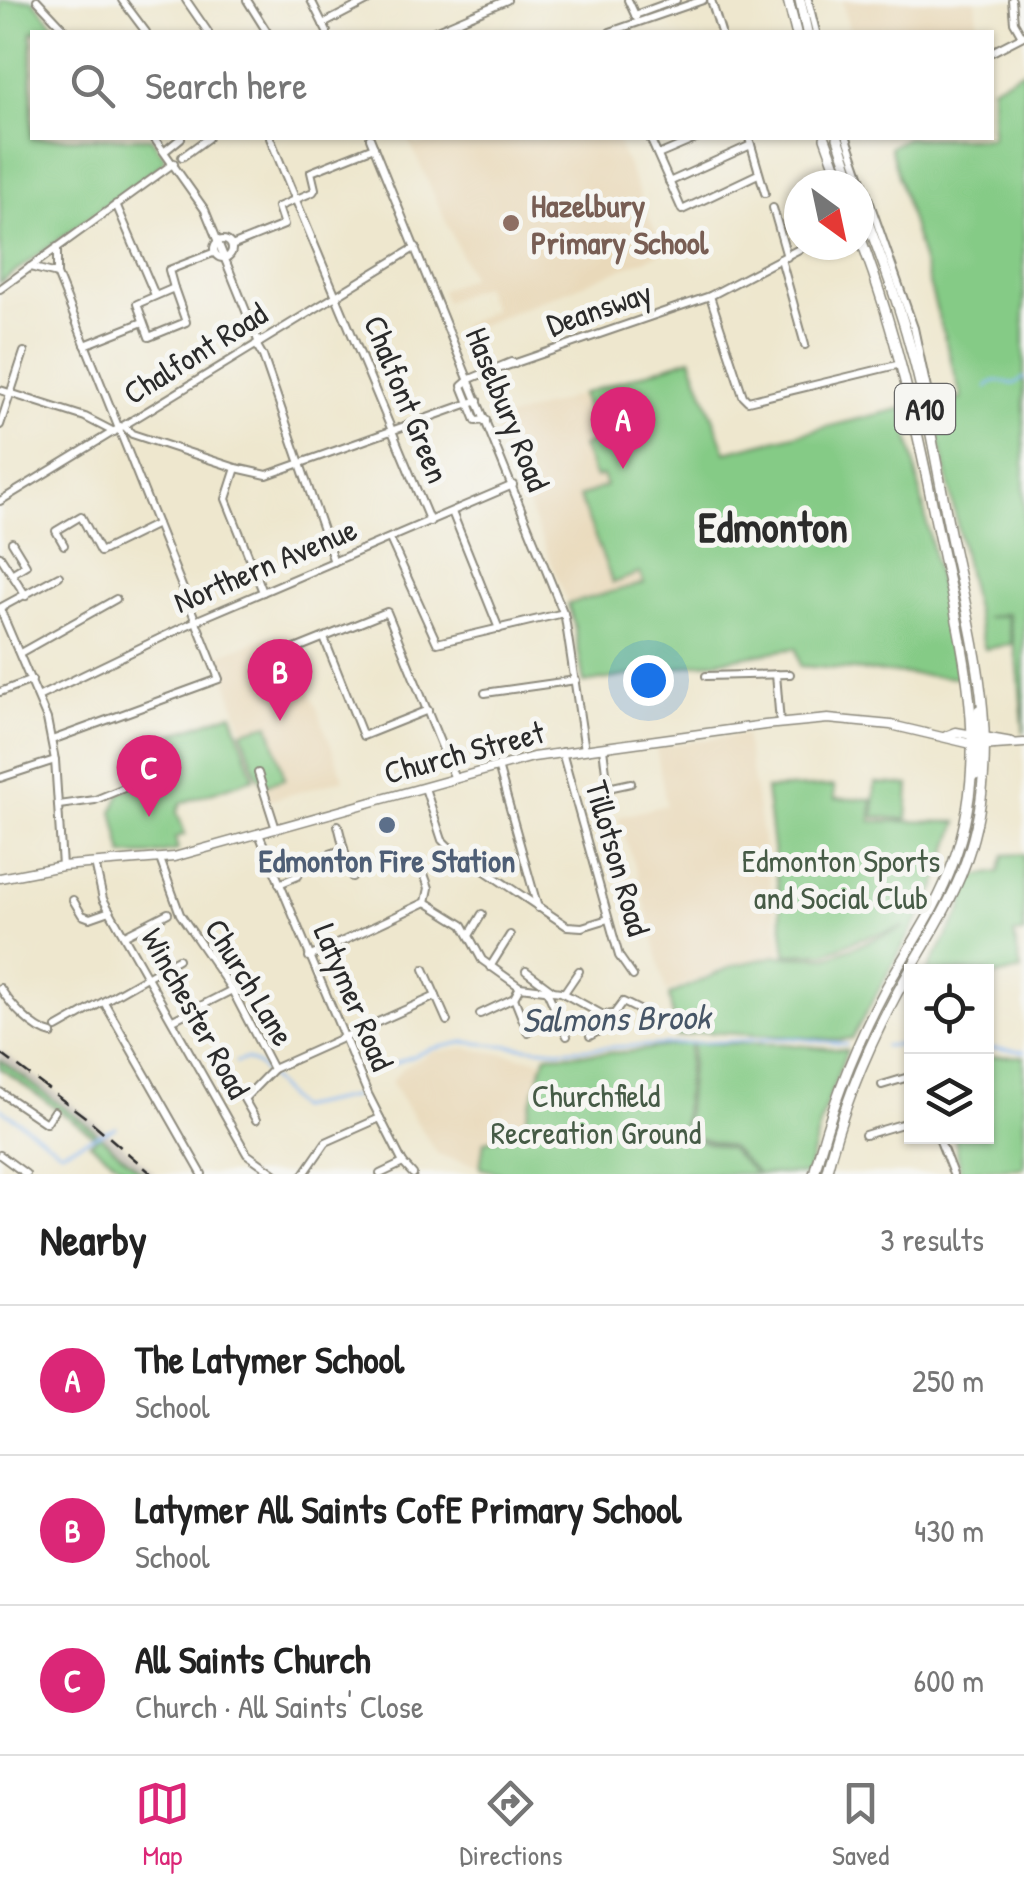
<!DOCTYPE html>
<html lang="en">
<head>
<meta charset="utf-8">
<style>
	:root { --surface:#fff; --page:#f6f6f6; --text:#222; --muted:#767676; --line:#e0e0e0; --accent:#db2777 }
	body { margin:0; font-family:"Patrick Hand",sans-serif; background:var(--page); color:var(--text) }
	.controls { position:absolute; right:30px; bottom:30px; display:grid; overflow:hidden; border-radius:0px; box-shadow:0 2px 8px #0004 }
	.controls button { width:90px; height:90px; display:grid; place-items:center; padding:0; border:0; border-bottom:2px solid var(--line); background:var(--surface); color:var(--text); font:50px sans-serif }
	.compass { position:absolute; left:784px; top:170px; width:90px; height:90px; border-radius:50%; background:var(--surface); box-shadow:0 2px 8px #0004; rotate:147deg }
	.you { position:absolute; left:648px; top:680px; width:35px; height:35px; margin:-25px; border:8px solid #fff; border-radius:50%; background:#1a73e8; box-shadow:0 0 0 15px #1a73e833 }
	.badge { display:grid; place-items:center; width:65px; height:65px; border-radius:50%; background:var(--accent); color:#fff; font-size:32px; font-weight:700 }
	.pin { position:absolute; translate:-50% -82px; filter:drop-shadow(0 2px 5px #0008) }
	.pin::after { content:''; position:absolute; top:52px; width:35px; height:30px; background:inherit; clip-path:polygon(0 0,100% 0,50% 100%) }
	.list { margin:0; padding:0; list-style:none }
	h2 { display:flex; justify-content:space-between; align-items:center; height:130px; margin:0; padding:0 40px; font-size:42px }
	h2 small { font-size:32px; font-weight:400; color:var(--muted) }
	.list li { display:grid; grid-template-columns:65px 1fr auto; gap:30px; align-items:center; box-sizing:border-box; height:150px; padding:0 40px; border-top:2px solid var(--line) }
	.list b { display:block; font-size:38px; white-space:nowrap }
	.list p { margin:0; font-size:32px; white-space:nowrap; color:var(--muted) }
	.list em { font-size:32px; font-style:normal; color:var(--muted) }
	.icon { flex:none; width:55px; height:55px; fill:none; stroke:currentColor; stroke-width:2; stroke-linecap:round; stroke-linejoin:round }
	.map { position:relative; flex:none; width:1024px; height:1174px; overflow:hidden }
	.search { position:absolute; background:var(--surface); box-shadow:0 2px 8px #0004; left:30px; right:30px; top:30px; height:110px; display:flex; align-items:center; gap:25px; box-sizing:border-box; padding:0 35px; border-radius:0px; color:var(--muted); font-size:38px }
	.sheet { height:580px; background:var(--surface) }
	nav { display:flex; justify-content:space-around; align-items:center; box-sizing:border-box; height:140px; border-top:2px solid var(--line); background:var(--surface); font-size:28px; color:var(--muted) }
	nav a { display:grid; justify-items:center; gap:5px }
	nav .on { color:var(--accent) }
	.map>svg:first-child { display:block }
	.built { fill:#e9d9ba }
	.industrial { fill:#c9c3b8 }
	.green { fill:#85cb86; stroke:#587b58; stroke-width:2.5 }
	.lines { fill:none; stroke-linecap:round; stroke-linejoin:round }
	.stream { stroke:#88b9f4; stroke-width:2.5 }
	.minor-casing { stroke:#8c897c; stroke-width:10 }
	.major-casing { stroke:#8c897c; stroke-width:11 }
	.highway-casing { stroke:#8c897c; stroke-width:12 }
	.minor { stroke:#fff; stroke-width:6 }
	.major { stroke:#fff; stroke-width:8 }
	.highway { stroke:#fff; stroke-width:9 }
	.rail { stroke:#2b2b2b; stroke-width:2.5; stroke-dasharray:15 8; stroke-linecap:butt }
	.education-dot { fill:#8d6e63; stroke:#f6f6f2; stroke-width:4 }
	.service-dot { fill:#5c6f8a; stroke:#f6f6f2; stroke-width:4 }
	.labels { text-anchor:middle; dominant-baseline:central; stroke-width:10; stroke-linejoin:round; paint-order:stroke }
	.shield { fill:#f6f6f2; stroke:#686867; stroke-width:2.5 }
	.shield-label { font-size:30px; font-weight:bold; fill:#2b2b2b }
	.education-label { font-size:32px; font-weight:bold; fill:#785e54; stroke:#f6f6f2; text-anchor:start }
	.street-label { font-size:32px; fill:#2b2b2b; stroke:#f6f6f2 }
	.service-label { font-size:32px; font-weight:bold; fill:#4e5e75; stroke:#f6f6f2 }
	.park-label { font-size:32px; fill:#465b46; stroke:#f6f6f2 }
	.water-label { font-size:35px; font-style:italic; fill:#475667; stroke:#f6f6f2 }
	.district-label { font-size:42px; font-weight:bold; fill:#2b2b2b; stroke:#f6f6f2 }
</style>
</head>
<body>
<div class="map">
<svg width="1024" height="1174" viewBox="0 0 1024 1174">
	<rect width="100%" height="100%" fill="#f6f6f2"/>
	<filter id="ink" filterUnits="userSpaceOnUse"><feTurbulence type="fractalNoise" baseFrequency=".01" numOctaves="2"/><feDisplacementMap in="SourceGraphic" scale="20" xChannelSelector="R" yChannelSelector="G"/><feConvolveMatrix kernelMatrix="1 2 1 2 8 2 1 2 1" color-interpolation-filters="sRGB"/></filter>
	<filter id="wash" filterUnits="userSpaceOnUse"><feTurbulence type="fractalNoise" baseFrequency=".0048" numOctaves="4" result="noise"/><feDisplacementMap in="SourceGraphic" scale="40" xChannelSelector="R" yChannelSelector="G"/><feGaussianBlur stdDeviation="2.25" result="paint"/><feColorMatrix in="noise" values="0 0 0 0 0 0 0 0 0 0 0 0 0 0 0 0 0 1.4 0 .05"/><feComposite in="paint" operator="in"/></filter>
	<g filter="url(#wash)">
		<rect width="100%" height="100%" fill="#eee7ce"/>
		<g class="built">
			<path d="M842 0H976L977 32H850Z"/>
			<path d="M408 138H412L417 146 438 138H616L664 252 463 332 460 326 493 310 483 286 445 302 441 290 471 277Z"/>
			<path d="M691 358 725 452 644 584 568 604 494 423Z"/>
			<path d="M267 637 280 639 287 652H295L344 779 268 801 256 773 219 655Z"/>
			<path d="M745 734 782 954 734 963 666 992 637 872 618 817 666 805 656 747Z"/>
			<path d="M465 1048 556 1062 505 1174 438 1155 392 1084 393 1079 403 1068 432 1052Z"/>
		</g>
		<path class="industrial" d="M0 1050 98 1124 156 1174H144L91 1128 0 1060Z"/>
		<g class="green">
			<path d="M0 0H33L60 32H32V138H151L165 157 162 164 0 283Z"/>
			<path d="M1024 70V733L1018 667 1008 613 985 618 1006 615 1012 644 985 649 977 619 932 405 962 399 890 147 906 138H992V87Z"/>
			<path d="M691 358 726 452 903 408 959 678 800 666 796 648 584 683 574 624 568 604 644 583 640 573 613 583 579 497 606 486 602 475 595 478 582 446 598 439 581 394Z"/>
			<path d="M232 713 254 778 181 803 177 812 185 834 175 838 178 850 150 855H123L113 811 121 792 168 773 156 740Z"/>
			<path d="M269 724 285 779 264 785 256 773 242 731Z"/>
			<path d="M875 783 909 785 907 819 874 817Z"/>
			<path d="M834 786 835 799H872L871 821 958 822 935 889 852 1038 840 1040 703 1032 676 1037 669 995 735 965 776 956 828 957 905 927 859 939 826 953 786 954 766 789Z"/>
			<path d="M1024 854V933L1014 934 1021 970 987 978 986 972 927 971 962 910 969 877 999 872 1004 855Z"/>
			<path d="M690 1043 682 1136 730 1149 756 1174H502L480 1168 484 1141 521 1134 546 1055 627 1052Z"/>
			<path d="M693 1043 784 1044 847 1050 824 1111 807 1174H758L731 1147 685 1134Z"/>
			<path d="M1024 1056V1168L960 1172 955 1137 986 1136 987 1057Z"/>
			<path d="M0 1060 91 1128 144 1174H131L90 1143 97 1138 0 1068Z"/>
		</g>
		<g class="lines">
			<g class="stream">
				<path d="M987 387C995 376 1004 383 1014 384L1024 378"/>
				<path d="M884 1046 912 1043"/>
				<path d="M986 1048 1024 1051"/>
				<path d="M236 1062 246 1059 258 1065 297 1108 356 1096"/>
				<path d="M390 1065 431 1049 464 1042 557 1050 792 1038 846 1044"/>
				<path d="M0 1108 61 1151 116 1127"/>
			</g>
		</g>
	</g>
	<g filter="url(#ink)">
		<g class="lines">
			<g class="minor-casing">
				<g id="minor">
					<path d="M37 0 67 32"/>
					<path d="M122 0 146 32"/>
					<path d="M186 0 208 32"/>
					<path d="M247 0 267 32"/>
					<path d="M311 0 327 32"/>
					<path d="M628 0 636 17"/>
					<path d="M711 0 721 32"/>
					<path d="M808 0 816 32"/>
					<path d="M1012 0 1014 22 1022 36"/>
					<path d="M635 15 676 0"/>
					<path d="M323 24 369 0"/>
					<path d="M432 32 507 0"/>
					<path d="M610 32 703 0"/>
					<path d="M992 52 1023 36"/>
					<path d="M154 138 205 210 259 343"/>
					<path d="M270 138 430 522"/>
					<path d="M370 138 565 617 585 750"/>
					<path d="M650 138 682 210 758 174"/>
					<path d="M749 138 765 193"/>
					<path d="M847 138 914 328 927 389 923 395"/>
					<path d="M165 151 181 138"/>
					<path d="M658 155 698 138"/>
					<path d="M182 157 208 138"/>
					<path d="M669 182 751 145"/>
					<path d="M116 204 155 295"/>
					<path d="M773 208 787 257"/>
					<circle cx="223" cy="249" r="9"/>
					<path d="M234 245 284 225 278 207 313 192 315 189 311 172 374 147"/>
					<path d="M781 259 805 345"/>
					<path d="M30 267 57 274"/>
					<path d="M174 288 186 322 149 337 137 304Z"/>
					<path d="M174 288 169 270 213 253"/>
					<path d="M0 289 174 163"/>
					<path d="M710 296 743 396 748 401 901 364"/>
					<path d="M256 344 263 356 334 562"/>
					<path d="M85 345 143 322"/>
					<path d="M501 368 710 296 807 245"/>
					<path d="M470 379 462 386 476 421 486 420"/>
					<path d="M470 379 511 362 515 364"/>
					<path d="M0 390 85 417 114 432"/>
					<path d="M0 425 24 352"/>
					<path d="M124 426 132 434 236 468 267 475 478 400"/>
					<path d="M236 468 226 499 263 592"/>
					<path d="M0 501 416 247"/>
					<path d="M452 512 499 629"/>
					<path d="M390 539 437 643 564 613"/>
					<path d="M12 542 26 565 13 573"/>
					<path d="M64 545 56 531 81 516 100 552 157 524"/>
					<path d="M0 556 26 596"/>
					<path d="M0 608 59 576"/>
					<path d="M0 609 47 719 55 760 62 866"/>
					<path d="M324 638 363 736 428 710"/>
					<path d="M295 649 387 612 455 779"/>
					<path d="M20 653 116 599"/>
					<path d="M776 674 780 723"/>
					<path d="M706 676 790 674"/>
					<path d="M0 692 32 680"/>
					<path d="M485 693 576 680"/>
					<path d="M40 696 202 618 513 485"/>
					<path d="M52 740 219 679 57 274V247"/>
					<path d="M603 748 608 788 631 783"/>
					<path d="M562 752 619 956 633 976"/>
					<path d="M498 766 538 908"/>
					<path d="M258 773 276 829"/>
					<path d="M0 778 55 760"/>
					<path d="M425 788 442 840 448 846 567 926 582 927 608 919"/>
					<path d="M59 805 95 800 165 771"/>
					<path d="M259 834 368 1094 403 1163 413 1174"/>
					<path d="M344 849 352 877"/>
					<path d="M160 859 180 914 232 990 273 1069 244 1099 256 1120"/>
					<path d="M95 863 103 899 247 1154 275 1174"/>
					<path d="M279 884 298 876 303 864 344 849 338 825"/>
					<path d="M73 900 82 915 90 918 110 911"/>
					<path d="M426 902 463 925 482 960 520 987 561 992 603 1015 614 1014 623 1002 643 1012"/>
					<path d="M470 934 482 914"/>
					<path d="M125 935 168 913"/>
					<path d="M309 957 426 902 429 888 423 871"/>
					<path d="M490 967 510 935"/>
					<path d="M424 969 447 1021"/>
					<path d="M526 971 553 991"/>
					<path d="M0 988C11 1005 33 1030 52 1034"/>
					<path d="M547 991 567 1036"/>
					<path d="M564 993 579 971"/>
					<path d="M514 998 528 1033"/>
					<path d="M104 1002 202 1174"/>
					<path d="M480 1014 514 998 520 987"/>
					<path d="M173 1020 232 990"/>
					<path d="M57 1028 178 959"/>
					<path d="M590 1036 606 1027 614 1014"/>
					<path d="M273 1069 436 996"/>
					<path d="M882 1085 912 1076"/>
					<path d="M0 1092 46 1123 54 1111"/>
					<path d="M865 1135 912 1121"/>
					<path d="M938 1136 953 1174"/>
					<path d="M0 1155 26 1174"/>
					<path d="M304 1174 326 1142 380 1118"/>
					<path d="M380 1174 403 1163"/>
				</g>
			</g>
			<g class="major-casing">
				<g id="major">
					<path d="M946 736 956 732 1012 742"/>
					<path d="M0 878 62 866 174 857 533 757 765 725 828 719 891 725 980 746 1024 743"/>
				</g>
			</g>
			<g class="highway-casing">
				<g id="highway">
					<path d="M788 0 796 32"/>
					<path d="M800 0 807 32"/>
					<path d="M825 138 842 185"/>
					<path d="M838 138 854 185"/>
					<path d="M974 742 979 733V710"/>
					<path d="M976 775 979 749 985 738"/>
					<path d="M814 1174C830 1110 854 1048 885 990 908 948 937 909 953 863 994 752 960 638 937 527 916 424 897 333 859 234"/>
					<path d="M826 1174C841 1113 865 1053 895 997 921 948 954 903 970 849 1002 744 974 646 952 542 938 476 928 407 909 342 896 293 876 246 859 198"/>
				</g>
			</g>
			<use href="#minor" class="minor"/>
			<use href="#major" class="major"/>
			<use href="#highway" class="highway"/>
			<path class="rail" d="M0 1053 88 1119 152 1174"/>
		</g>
	</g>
	<circle class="education-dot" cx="511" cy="223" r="10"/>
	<circle class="service-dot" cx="387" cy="825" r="10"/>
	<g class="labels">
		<rect class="shield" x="895" y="384" width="60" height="50" rx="8"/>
		<g class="shield-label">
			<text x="925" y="409">A10</text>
		</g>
		<g class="education-label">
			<text x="531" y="205">Hazelbury<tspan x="531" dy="37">Primary School</tspan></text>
		</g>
		<g class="street-label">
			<text transform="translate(599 308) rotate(-19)">Deansway</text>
			<text transform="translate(195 353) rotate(-32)">Chalfont Road</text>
			<text transform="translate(407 399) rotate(68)">Chalfont Green</text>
			<text transform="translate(508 409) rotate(68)">Haselbury Road</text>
			<text transform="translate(265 565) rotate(-23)">Northern Avenue</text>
			<text transform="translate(464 752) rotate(-15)">Church Street</text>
			<text transform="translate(618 858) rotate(74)">Tillotson Road</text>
			<text transform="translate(250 982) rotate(59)">Church Lane</text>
			<text transform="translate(354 997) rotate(67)">Latymer Road</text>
			<text transform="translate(196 1013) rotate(61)">Winchester Road</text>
		</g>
		<g class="service-label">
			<text x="387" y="860">Edmonton Fire Station</text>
		</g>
		<g class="park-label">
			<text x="841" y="860">Edmonton Sports<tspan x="841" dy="37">and Social Club</tspan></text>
			<text x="596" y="1095">Churchfield<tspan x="596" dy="37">Recreation Ground</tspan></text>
		</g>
		<g class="water-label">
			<text transform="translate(616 1018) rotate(-1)">Salmons Brook</text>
		</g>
		<g class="district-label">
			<text x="773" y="526">Edmonton</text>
		</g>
	</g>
</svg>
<div class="controls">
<button><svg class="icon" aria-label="locate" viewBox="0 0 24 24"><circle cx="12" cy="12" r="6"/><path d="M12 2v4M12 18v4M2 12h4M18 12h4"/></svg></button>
<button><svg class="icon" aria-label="layers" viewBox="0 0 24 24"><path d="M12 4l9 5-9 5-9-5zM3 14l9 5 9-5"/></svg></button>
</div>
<svg class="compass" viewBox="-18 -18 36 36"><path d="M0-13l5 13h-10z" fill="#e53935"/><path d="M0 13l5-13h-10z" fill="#767676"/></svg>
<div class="you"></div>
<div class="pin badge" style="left:623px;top:469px">A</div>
<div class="pin badge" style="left:280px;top:721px">B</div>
<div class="pin badge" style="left:149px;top:817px">C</div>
<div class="search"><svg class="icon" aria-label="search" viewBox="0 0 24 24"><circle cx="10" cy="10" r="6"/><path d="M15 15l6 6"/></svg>Search here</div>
</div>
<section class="sheet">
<h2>Nearby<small>3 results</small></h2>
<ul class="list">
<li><span class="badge">A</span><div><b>The Latymer School</b><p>School</p></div><em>250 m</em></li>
<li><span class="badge">B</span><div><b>Latymer All Saints CofE Primary School</b><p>School</p></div><em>430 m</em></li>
<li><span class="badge">C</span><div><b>All Saints Church</b><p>Church · All Saints' Close</p></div><em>600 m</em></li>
</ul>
</section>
<nav>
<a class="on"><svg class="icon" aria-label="map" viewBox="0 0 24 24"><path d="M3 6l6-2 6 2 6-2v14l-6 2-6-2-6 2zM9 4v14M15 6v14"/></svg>Map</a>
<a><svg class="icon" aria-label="directions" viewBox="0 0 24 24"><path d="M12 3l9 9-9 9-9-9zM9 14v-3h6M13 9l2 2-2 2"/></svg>Directions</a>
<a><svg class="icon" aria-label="saved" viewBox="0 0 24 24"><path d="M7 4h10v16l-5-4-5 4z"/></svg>Saved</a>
</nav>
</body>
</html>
